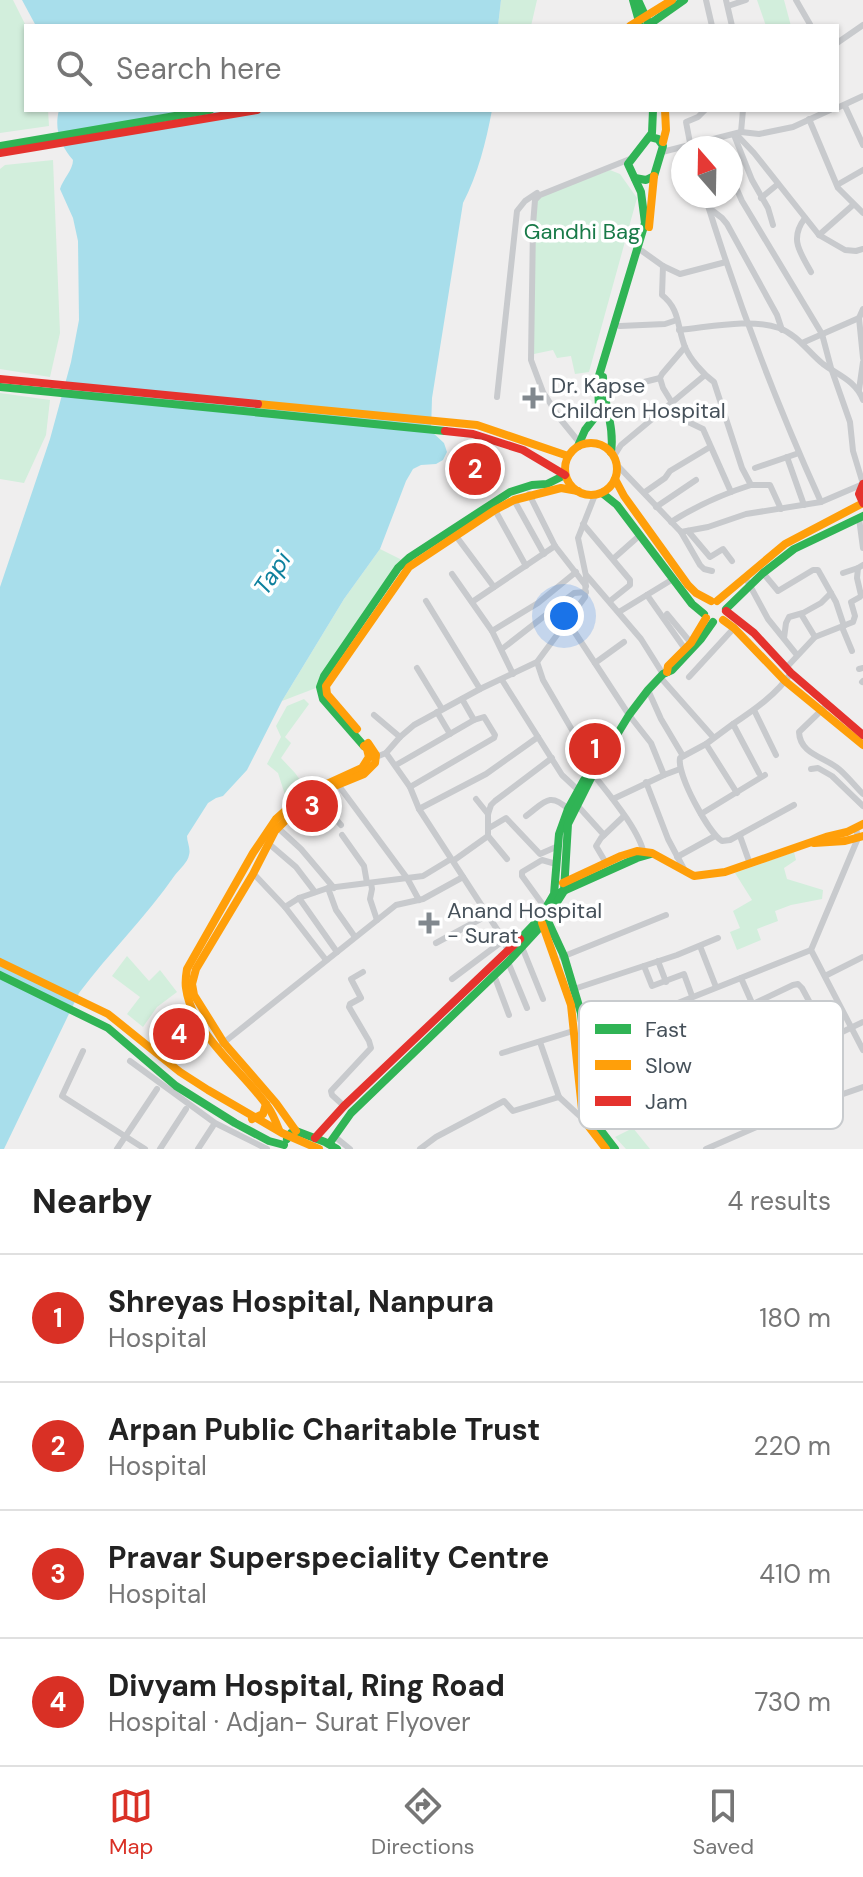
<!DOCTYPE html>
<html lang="en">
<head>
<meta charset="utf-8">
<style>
	:root { --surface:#fff; --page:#f2f2f2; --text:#222; --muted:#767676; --line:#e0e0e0; --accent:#d93025 }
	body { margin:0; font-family:"DM Sans",sans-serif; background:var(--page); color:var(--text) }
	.compass { position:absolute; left:671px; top:136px; width:72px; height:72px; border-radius:50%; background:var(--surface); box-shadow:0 2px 6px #0004; rotate:340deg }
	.you { position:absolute; left:564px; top:616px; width:28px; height:28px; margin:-20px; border:6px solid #fff; border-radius:50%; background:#1a73e8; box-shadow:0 0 0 12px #1a73e833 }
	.badge { display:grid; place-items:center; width:52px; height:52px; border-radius:50%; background:var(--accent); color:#fff; font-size:26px; font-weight:700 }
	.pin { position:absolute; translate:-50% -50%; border:4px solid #fff; box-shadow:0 2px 8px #0006 }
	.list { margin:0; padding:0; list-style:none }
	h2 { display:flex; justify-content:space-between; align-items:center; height:104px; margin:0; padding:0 32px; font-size:34px }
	h2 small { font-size:26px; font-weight:400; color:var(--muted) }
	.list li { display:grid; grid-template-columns:52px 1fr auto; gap:24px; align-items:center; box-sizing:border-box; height:128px; padding:0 32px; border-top:2px solid var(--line) }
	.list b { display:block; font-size:30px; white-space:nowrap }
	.list p { margin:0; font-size:26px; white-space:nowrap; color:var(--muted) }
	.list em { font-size:26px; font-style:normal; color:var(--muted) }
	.icon { flex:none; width:44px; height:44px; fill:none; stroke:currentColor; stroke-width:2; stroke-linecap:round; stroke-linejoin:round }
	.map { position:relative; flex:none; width:863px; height:1149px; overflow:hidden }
	.search { position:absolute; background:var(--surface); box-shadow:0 2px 6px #0004; left:24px; right:24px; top:24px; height:88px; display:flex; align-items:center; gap:20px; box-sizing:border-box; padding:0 28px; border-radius:0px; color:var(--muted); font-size:30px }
	.sheet { height:616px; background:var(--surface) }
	nav { display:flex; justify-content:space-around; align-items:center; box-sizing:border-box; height:112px; border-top:2px solid var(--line); background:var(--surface); font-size:22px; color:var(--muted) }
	nav a { display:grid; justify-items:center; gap:4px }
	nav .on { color:var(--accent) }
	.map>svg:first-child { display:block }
	.green { fill:#d2eedc }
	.water { fill:#a8deeb }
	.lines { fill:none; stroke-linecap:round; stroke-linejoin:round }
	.street { stroke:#c8cacd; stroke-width:6 }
	.fast { stroke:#30b455; stroke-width:8 }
	.slow { stroke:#ff9f0a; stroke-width:8 }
	.jam { stroke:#e5322d; stroke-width:8 }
	.poi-dot { fill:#81888e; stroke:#fff; stroke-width:3 }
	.labels { text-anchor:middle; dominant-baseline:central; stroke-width:7; stroke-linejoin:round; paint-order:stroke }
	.park-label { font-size:22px; fill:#187a48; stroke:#fff }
	.poi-label { font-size:22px; fill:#46515a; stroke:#fff; text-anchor:start }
	.water-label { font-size:24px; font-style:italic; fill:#0e819e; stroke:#fff }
	.key { fill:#fff; stroke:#c8cbce; stroke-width:2 }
	.key-label { font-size:22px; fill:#46515a }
</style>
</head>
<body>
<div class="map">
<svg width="863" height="1149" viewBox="0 0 863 1149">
	<rect width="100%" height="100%" fill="#efeeee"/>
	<g class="green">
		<path d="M0 0H13L26 26V110H48L49 126 0 133Z"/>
		<path d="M501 0H537L531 26H498Z"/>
		<path d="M757 0H784L791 26H766Z"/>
		<path d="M53 160 60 333 50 377 0 369V169L5 165Z"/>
		<path d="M610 170 620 174 637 198 589 372 575 374 571 356 557 358 553 350 534 354 533 345 536 203 539 197Z"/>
		<path d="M0 393 50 400 46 435 24 483 0 479Z"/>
		<path d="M380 549 402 560 316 688 282 701 344 599Z"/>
		<path d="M304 699 309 704 285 737 291 743 281 758 295 773 303 784 286 798 278 773 267 764 281 737 276 726 287 706Z"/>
		<path d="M794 852 796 860 784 868 787 879 823 890 822 899 791 905 775 911 778 921 757 929 761 940 737 950 730 932 740 928 733 911 752 900 735 873Z"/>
		<path d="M127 956 149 981 160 970 177 992 157 1007 143 1027 127 1014 140 997 112 976Z"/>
		<path d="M633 1128 650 1149H626L615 1137Z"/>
	</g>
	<g class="water">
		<path d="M22 0H501L498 26H36Z"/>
		<path d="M59 110H492C486 142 478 174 463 203L432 398 431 431 444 443 447 452 443 460 436 464 421 465 413 469 406 481 380 549 344 599 282 701 247 770 223 796 216 798 208 803 187 836C187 842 191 849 189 855 188 862 179 870 175 875 146 917 109 953 79 993L4 1149H0V587L50 439 71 362 79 320 78 241 73 218 60 189C63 179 73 170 73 160 60 145 54 129 59 110Z"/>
	</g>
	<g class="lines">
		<g class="street">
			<path d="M706 0 712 26"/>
			<path d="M726 0 732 26"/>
			<path d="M796 0 811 26"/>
			<path d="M728 6 746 0"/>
			<path d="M837 43 863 25"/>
			<path d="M845 106 863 145"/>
			<path d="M837 108 863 96"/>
			<path d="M809 119 838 188 863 213"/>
			<path d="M741 132 743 110"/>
			<path d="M736 134 754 153 819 235 845 250 856 251 863 249"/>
			<path d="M734 135 752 180 768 208 773 225"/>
			<path d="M691 148 686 122 698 117 705 110"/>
			<path d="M662 152 741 132 759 134 793 127 830 110"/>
			<path d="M837 185 863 170"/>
			<path d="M705 196C737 300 776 403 821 502"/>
			<path d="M761 198 778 184"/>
			<path d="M709 208 722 218 727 224 777 315 782 330"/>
			<path d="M805 218C789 239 800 252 811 272"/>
			<path d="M819 235 853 205"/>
			<path d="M642 251 663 266 680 274 726 262"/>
			<path d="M663 266 662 295C680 309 677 327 685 347 690 359 703 374 714 382L742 468 751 485H770L781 509"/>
			<path d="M859 318 863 358"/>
			<path d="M620 326 665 324 677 320"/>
			<path d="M679 330C711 327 749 318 779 328 798 335 808 352 823 364 838 375 856 381 863 400"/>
			<path d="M802 343 859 318 863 309"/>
			<path d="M685 347 662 374 660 378 663 388 682 419 703 429 731 492"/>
			<path d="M603 385 636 384 660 378"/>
			<path d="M859 390 863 362"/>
			<path d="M497 397 517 211 525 201 537 193"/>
			<path d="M579 442 561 420 543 392 531 360 533 225 535 200 540 195 630 159"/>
			<path d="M614 456 621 445 705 375"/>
			<path d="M787 457 804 505"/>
			<path d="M617 465 681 532 708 527 746 514 821 502 863 484 853 451 850 422 831 368 822 334 742 201 731 176"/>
			<path d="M755 468 799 453"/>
			<path d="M645 492 665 478 670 471 710 447"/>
			<path d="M529 494 555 546 586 586"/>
			<path d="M514 500 544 554"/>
			<path d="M656 507 696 480"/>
			<path d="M495 510 526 566"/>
			<path d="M859 518 863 548"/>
			<path d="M671 522C696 506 723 494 751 485"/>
			<path d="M583 524 630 580V585L610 601"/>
			<path d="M688 531 710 557 723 549 732 561"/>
			<path d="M681 532 700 565 704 569 712 571"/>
			<path d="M456 536 494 587"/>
			<path d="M613 559 639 536"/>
			<path d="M763 573 778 591 813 570H818L836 602 844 626"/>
			<path d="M843 573 858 568"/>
			<path d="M452 574 492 631 513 674"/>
			<path d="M587 576 641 639 663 674"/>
			<path d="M748 582 768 619 797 655"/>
			<path d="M647 595 685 649"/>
			<path d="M426 601 480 689"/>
			<path d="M472 602 555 546"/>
			<path d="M619 612 673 579"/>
			<path d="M667 614 691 643"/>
			<path d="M801 614 815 637"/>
			<path d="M568 622 629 715 651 743 664 775"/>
			<path d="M842 627 852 651"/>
			<path d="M492 631 538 603 576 572"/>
			<path d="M784 638 786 623 789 617 803 613 821 603 831 593"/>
			<path d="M502 649 574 593 586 592"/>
			<path d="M537 662 543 680 593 766V774C608 793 641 832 644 855"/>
			<path d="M595 663 624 642"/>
			<path d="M417 668 442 709"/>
			<path d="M786 668 815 637 853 622 855 616 851 602 860 597 861 595 857 578 858 568 863 565"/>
			<path d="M859 669 863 668"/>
			<path d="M660 677 713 737"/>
			<path d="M689 677 734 628"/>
			<path d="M502 680 562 775 578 790"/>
			<path d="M862 682 863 681"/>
			<path d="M648 690 661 719 683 756"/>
			<path d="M462 699 474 720"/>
			<path d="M828 704 799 732C800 755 826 757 840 770 848 777 855 786 863 794"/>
			<path d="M754 710 776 755"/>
			<path d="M437 712 450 734"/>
			<path d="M374 715 400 737"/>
			<path d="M733 724 706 744 680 758C677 775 708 832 722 841L730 840 794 805"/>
			<path d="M706 744 737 793"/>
			<path d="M386 753 410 787 419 809 504 940 508 952"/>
			<path d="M376 757 386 753 400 737 414 725 480 689 537 662 585 597 586 576 578 538 595 495"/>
			<path d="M396 765 474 720 484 717 495 735 494 738 410 787"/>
			<path d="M811 769 818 768 832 776 863 806"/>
			<path d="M759 773 733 724C754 710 777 694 791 673"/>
			<path d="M646 782 668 839 685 871"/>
			<path d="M339 786 407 878 419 900"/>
			<path d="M314 795 341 825"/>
			<path d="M476 799 488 814"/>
			<path d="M613 799 664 775 680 769"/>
			<path d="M577 805 604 835"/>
			<path d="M419 809 486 774 538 737"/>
			<path d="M701 814 765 775"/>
			<path d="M526 816C544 803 549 791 568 809"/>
			<path d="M277 827 301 849 334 888"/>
			<path d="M489 828 506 818 540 854 556 847"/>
			<path d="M856 828 858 838 811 950 863 1050"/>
			<path d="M342 835 364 866 367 883"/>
			<path d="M740 836 750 864"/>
			<path d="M268 843 296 867 315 892"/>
			<path d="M677 857 715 836"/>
			<path d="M507 859 488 836V814L491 805 495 801 552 758"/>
			<path d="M453 861 488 836"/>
			<path d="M606 863 596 846 601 838 624 816"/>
			<path d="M253 873 285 907 326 960"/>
			<path d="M371 883 372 889 370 899 377 920"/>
			<path d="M328 888 336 910 355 937"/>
			<path d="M299 898 337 952"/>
			<path d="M285 907 299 898 328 888 423 876 451 859"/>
			<path d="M546 909 522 876V872L542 860 556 864"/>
			<path d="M436 943 488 915"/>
			<path d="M700 946 716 987"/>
			<path d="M522 947 543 999"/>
			<path d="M562 957 666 915"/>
			<path d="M658 961 666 982"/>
			<path d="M508 962 527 1008"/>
			<path d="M644 966 652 986 684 974 692 996"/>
			<path d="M494 975 509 1015"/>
			<path d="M825 976 863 957"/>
			<path d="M741 978 752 1003 743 1017 744 1025 791 1112"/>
			<path d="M452 979 504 940"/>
			<path d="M571 990 677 955 718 938"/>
			<path d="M751 1005 793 985 798 984 802 988 829 1038"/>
			<path d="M540 1042 559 1097"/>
			<path d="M580 1042 811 950"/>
			<path d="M222 1044 396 905 423 899 463 877"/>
			<path d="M83 1051 62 1096 145 1149"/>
			<path d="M502 1053 573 1031"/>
			<path d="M130 1061 215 1123 267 1149"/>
			<path d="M768 1068 863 1022"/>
			<path d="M344 1106 332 1095 331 1091 371 1048 369 1041 349 1007 350 1004 361 998 351 979 363 972"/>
			<path d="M334 1136 350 1149"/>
			<path d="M117 1149 157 1089"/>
			<path d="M160 1149 186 1109"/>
			<path d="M198 1149 213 1126"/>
			<path d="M420 1149 436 1137 504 1101 513 1111 559 1097 583 1119"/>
			<path d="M706 1149 791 1112 863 1087"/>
		</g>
		<g class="fast">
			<path d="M633 0 640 25"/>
			<path d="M638 0 648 22"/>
			<path d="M647 26 684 0"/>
			<path d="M0 146 210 110"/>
			<path d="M635 178 646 180 654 176 663 146 658 139 650 137"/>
			<path d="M603 377C603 403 615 426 611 452"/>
			<path d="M0 387 445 431"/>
			<path d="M578 446 585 430 599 412 598 379 645 223 641 192 628 164 652 133 653 110"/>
			<path d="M602 493 617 505 692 604 704 614"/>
			<path d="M726 609 763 573 794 549 863 516"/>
			<path d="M364 746 323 699 320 687 324 676 398 568 410 557 510 492 532 485 547 484 565 475"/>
			<path d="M561 892 637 858 651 854"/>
			<path d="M546 917 564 956 581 1013 592 1119 615 1149"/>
			<path d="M520 939 540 918 554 894 559 834 568 809 584 780"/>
			<path d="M0 975 108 1028 176 1086 235 1123 269 1141 284 1145"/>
			<path d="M287 1139 291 1133 296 1131 325 1142 337 1149"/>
			<path d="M329 1144 351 1113 508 962 543 924 564 891 568 824 593 774 629 715 648 690 663 674 672 670 701 639 713 622"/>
		</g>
		<g class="slow">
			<path d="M630 26 672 0"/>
			<path d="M663 142 666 130 665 110"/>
			<path d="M649 227 654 176"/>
			<path d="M258 404 477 425 568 456"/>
			<circle cx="591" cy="469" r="26"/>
			<path d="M615 479 624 496 688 585 696 593 711 601"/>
			<path d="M717 601 785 544 863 503"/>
			<path d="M723 620 734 628 785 681 863 745"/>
			<path d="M667 672 668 666 691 643 706 618"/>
			<path d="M357 729 327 694 326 686 409 567 495 510 514 500 561 488 578 491"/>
			<path d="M814 843 845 841 863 836"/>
			<path d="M563 883 621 856 637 851 652 853 694 876 725 872 826 837 847 832 863 824"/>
			<path d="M542 923 571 1005 583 1119 606 1149"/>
			<path d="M0 962 108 1014 180 1072 208 1090 282 1133 319 1149"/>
			<path d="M252 1119 263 1114 266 1104"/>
			<path d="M279 1130C276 1122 273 1114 268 1107 243 1071 192 1034 186 988 185 982 186 975 187 969L253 853 276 819 303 795 362 768 369 757 367 749 364 746"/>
			<path d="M296 1131 276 1103 224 1043 194 995 192 984 196 969 253 874 275 831 310 796 364 774 375 763 376 755 368 743"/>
		</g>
		<g class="jam">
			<path d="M0 153 257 110"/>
			<path d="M0 379 258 404"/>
			<path d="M445 431 473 434 523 450 565 475"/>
			<path d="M863 484 859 494 863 503"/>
			<path d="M726 611 754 633 791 673 863 735"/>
			<path d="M315 1138 344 1106 520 939"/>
		</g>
	</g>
	<g class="poi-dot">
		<path d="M529 386h8v8h8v8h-8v8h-8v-8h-8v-8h8z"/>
		<path d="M425 911h8v8h8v8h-8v8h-8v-8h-8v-8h8z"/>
	</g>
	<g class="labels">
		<g class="park-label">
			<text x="582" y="231">Gandhi Bag</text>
		</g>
		<g class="poi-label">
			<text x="551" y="385">Dr. Kapse<tspan x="551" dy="25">Children Hospital</tspan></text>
			<text x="447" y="910">Anand Hospital<tspan x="447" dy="25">- Surat</tspan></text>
		</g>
		<g class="water-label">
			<text transform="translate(272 573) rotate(-56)">Tapi</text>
		</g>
	</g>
	<rect x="579" y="1001" width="264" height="128" rx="12" class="key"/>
	<rect x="595" y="1024" width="36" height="10" fill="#30b455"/>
	<rect x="595" y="1060" width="36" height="10" fill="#ff9f0a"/>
	<rect x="595" y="1096" width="36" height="10" fill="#e5322d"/>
	<g class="key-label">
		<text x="645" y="1037">Fast</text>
		<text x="645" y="1073">Slow</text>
		<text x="645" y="1109">Jam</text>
	</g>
</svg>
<svg class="compass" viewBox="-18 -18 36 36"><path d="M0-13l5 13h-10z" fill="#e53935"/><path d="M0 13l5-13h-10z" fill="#767676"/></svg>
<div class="you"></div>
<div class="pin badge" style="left:595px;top:749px">1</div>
<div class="pin badge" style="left:475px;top:469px">2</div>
<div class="pin badge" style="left:312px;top:806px">3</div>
<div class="pin badge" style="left:179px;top:1034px">4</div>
<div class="search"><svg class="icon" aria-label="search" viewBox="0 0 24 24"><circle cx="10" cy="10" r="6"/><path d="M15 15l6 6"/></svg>Search here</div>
</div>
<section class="sheet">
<h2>Nearby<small>4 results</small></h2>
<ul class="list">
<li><span class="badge">1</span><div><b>Shreyas Hospital, Nanpura</b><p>Hospital</p></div><em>180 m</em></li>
<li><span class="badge">2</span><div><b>Arpan Public Charitable Trust</b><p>Hospital</p></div><em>220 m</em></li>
<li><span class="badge">3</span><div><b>Pravar Superspeciality Centre</b><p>Hospital</p></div><em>410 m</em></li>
<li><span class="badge">4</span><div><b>Divyam Hospital, Ring Road</b><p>Hospital · Adjan- Surat Flyover</p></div><em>730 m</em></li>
</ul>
</section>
<nav>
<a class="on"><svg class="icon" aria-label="map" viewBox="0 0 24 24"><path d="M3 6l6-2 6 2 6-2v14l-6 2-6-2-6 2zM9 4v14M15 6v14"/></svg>Map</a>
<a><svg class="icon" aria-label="directions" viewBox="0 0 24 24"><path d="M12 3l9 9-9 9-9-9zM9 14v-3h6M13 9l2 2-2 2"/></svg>Directions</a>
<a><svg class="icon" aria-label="saved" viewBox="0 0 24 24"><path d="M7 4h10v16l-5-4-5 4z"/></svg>Saved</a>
</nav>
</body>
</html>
